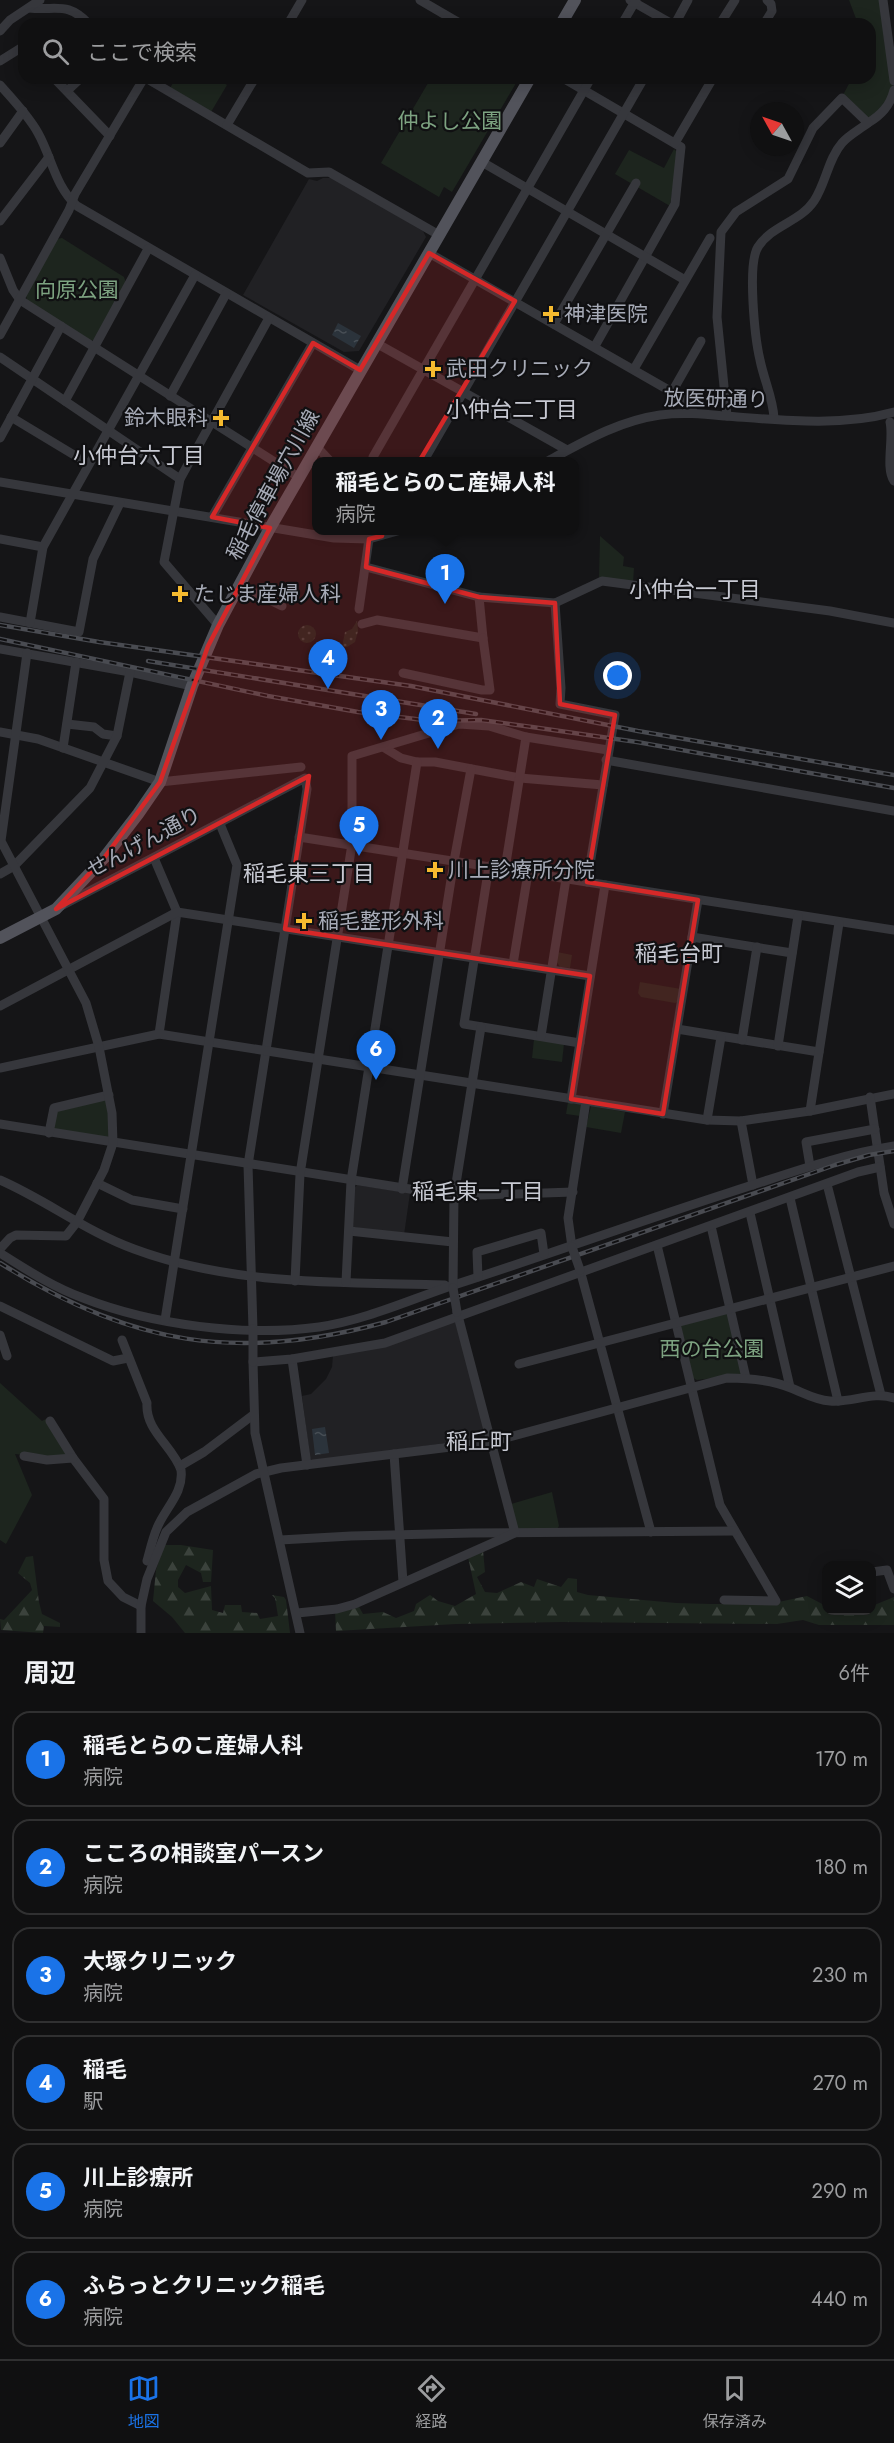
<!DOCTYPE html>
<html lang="ja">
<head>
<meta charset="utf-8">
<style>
	:root { --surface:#101011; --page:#19191a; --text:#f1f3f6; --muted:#9c9d9f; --line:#303031; --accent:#1a73e8 }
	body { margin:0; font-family:Jost,"Noto Sans JP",sans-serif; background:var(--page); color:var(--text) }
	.controls { position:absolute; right:18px; bottom:18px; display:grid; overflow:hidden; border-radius:12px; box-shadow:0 3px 15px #0003 }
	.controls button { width:54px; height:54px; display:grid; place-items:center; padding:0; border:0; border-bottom:2px solid var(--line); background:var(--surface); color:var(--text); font:30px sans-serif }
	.compass { position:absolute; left:750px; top:102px; width:54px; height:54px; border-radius:50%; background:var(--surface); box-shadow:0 3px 15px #0003; rotate:310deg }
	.you { position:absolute; left:618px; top:676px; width:21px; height:21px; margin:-15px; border:4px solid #fff; border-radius:50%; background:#1a73e8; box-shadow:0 0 0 9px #1a73e833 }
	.badge { display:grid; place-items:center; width:39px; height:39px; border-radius:50%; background:var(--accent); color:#fff; font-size:20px; font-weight:700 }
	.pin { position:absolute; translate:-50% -50px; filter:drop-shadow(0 2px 3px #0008) }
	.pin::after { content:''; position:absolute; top:32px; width:21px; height:18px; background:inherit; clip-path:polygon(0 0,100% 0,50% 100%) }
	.popup { position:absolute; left:312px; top:457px; width:267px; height:78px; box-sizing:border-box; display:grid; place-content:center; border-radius:12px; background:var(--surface); filter:drop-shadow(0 2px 4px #0005); font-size:20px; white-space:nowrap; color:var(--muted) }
	.popup b { font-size:22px; color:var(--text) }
	.popup::after { content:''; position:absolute; left:50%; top:100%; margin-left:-12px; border:12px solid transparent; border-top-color:var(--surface) }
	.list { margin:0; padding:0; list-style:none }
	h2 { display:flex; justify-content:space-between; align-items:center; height:78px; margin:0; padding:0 24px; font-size:26px }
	h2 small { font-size:20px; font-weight:400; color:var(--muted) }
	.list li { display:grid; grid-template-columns:39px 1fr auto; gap:18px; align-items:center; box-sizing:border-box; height:96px; margin:0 12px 12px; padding:0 12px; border:2px solid var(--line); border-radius:18px }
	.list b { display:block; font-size:22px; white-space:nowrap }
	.list p { margin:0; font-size:20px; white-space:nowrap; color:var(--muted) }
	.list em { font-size:20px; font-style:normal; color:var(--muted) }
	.icon { flex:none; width:33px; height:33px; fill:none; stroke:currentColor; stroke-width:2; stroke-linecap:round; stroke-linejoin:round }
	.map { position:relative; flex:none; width:894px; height:1633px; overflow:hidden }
	.search { position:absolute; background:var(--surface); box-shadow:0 3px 15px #0003; left:18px; right:18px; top:18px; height:66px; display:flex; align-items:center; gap:15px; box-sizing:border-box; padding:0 21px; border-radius:18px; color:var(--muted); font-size:22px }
	.sheet { height:726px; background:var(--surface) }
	nav { display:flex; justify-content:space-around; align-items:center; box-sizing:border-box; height:84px; border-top:2px solid var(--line); background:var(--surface); font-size:16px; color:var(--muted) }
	nav a { display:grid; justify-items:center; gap:3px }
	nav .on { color:var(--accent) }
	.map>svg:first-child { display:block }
	.built { fill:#212124 }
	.grass { fill:url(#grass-dots) }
	.forest { fill:url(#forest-firs) }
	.green { fill:#1d251e }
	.water { fill:url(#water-ripples) }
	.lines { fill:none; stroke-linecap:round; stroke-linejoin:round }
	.minor { stroke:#36373c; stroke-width:9 }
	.major { stroke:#52535b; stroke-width:12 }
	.rail-casing { stroke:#494b51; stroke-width:4.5 }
	.rail { stroke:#101012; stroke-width:2; stroke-dasharray:7; stroke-linecap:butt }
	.minor-bridge { stroke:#36373c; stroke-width:9 }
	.marked { fill:#d62828; fill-opacity:0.2; stroke:#d62828; stroke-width:4.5; stroke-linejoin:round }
	.poi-dot { fill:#f5ba2f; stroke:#101012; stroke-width:2 }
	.labels { text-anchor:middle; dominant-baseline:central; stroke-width:4.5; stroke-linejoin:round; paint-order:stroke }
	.park-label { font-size:21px; fill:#7da381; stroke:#101012 }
	.poi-label { font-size:21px; fill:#a7abb7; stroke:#101012; text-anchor:start }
	.street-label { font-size:21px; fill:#a7abb7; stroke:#101012 }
	.neighbourhood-label { font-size:22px; fill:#c8cad3; stroke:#101012 }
</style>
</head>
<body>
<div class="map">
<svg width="894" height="1633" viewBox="0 0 894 1633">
	<defs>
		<pattern id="grass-dots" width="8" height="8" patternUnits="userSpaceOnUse" patternTransform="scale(1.5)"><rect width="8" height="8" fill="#1d251e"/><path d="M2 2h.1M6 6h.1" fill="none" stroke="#3b423c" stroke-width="1.8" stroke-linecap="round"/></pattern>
		<pattern id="forest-firs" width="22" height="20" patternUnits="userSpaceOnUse" patternTransform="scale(1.5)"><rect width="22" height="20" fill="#1d251e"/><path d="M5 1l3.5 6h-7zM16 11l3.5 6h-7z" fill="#3b423c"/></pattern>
		<pattern id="water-ripples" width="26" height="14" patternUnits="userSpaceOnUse" patternTransform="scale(1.5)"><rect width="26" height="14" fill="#2b333b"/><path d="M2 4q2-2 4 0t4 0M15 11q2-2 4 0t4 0" fill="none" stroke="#474e55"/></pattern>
	</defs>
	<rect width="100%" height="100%" fill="#151517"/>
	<g class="built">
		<path d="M323 178H333L423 231 426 237 359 351 344 352 243 295 309 179 317 181Z"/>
		<path d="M357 1185 410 1193 404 1235 352 1227 354 1189Z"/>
		<path d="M452 1321 456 1323 486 1435 483 1438 313 1461 310 1458 302 1396 311 1394 326 1379 332 1367 333 1355Z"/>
	</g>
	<g class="grass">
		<path d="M357 621 358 631 355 642 347 647H342L345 632 352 629Z"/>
		<circle cx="307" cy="634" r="9"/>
	</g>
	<g class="forest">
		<path d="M164 1545H181L213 1550 211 1582H203L201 1573 186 1565 178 1580V1587L185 1593 211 1586 212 1610 223 1613 225 1605H241L242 1612 257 1613 260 1619 278 1616 275 1598 272 1595 284 1597 286 1600 290 1633H185L172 1617 153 1601 156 1570Z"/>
		<path d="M483 1550 485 1572 477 1577 485 1592 497 1593 521 1582 534 1587 537 1579 561 1587 568 1578 577 1579V1592L588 1595 676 1603 710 1604H769L807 1596 826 1606V1610H872V1606L894 1597V1625H819L803 1620 777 1624 562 1622 456 1624 336 1631 335 1611 358 1605 363 1614 383 1612 396 1618 414 1611 416 1604 430 1595 438 1601 455 1606 476 1594 468 1557Z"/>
		<path d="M33 1556 39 1602 42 1614 60 1623V1627L44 1626 43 1633 1 1630 0 1619 4 1620 32 1590 30 1583 18 1573 26 1557Z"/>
	</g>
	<g class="green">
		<path d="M849 0H881L893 86 890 98 868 122 843 95 852 78H870V24H858Z"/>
		<path d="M176 78H216L227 85 211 112 170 88Z"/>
		<path d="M431 78H519L452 192 444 187 439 197 381 163Z"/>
		<path d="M674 149 678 153 670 206 615 174 629 150 664 168Z"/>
		<path d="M62 238 124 277 126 283 94 340 89 341 27 301 26 295 57 239Z"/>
		<path d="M600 536 624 557 623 566 634 568 633 583 599 579Z"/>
		<path d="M557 952 572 955 570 968 560 967 556 961Z"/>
		<path d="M640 982 681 989 679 1001 675 1003 641 997 638 993Z"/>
		<path d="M534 1039 564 1044 562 1062 532 1058Z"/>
		<path d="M104 1098 107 1101 110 1135 108 1140 54 1129 56 1111Z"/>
		<path d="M568 1102 580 1104 582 1106 580 1116 566 1114Z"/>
		<path d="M591 1106 625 1112 621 1133 586 1127Z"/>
		<path d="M724 1312 729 1314 743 1371 740 1375 697 1380 693 1378 681 1327 683 1323Z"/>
		<path d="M0 1383 42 1421 46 1419 67 1456 43 1457 15 1454 32 1495 6 1544 0 1540Z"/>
		<path d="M552 1492 559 1526 557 1529 521 1530 517 1528 511 1504Z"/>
	</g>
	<g class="water">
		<path d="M338 323 361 336 354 348 332 335Z"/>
		<path d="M325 1427 329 1453 315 1455 312 1429Z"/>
	</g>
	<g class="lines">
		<g class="minor">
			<path d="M420 0 461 24"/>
			<path d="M630 0 672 24"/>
			<path d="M883 0 894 81"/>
			<path d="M29 8C57 11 67 1 89 24"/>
			<path d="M288 24 302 0"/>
			<path d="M622 24 636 0"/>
			<path d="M675 24 688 0"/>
			<path d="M720 24 735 0"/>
			<path d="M764 24 772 11 771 4 767 0"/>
			<path d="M0 31 10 20 40 0"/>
			<path d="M0 61 24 46"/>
			<path d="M54 78 110 136"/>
			<path d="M146 78 308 173 329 172 439 235"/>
			<path d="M563 78 681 147 675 204 595 346"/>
			<path d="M0 85C13 100 28 115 38 133 52 158 55 186 77 206L360 370"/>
			<path d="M67 91 81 78"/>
			<path d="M868 123C881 115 890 106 894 90"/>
			<path d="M227 125 255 78"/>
			<path d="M0 143 23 111"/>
			<path d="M675 143 713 78"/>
			<path d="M482 162 685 280"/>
			<path d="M0 221 49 157"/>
			<path d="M429 253 672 392C682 398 692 401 693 413"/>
			<path d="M0 258 13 290 20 300 300 478"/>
			<path d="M554 324 636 183"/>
			<path d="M0 335 69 210 75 194 144 78"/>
			<path d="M376 343 567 450"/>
			<path d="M0 357 180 479"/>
			<path d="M634 369 710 238"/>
			<path d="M672 392 701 341"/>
			<path d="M170 396 226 294"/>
			<path d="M65 401 148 249"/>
			<path d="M727 416 717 317 721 232 736 212 788 179 813 128 842 98 868 123C859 130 849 135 842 143 828 159 826 183 814 201 800 222 772 225 758 247 747 264 755 339 760 360 764 380 773 398 774 418"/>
			<path d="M11 417 89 464"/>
			<path d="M890 422C894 439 885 468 894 481"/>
			<path d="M0 438 61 326"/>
			<path d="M317 447 331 462"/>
			<path d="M373 457 591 78"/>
			<path d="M423 462 644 78"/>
			<path d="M546 462C583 442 618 421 660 415 682 412 703 414 725 416 780 420 840 427 894 412"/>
			<path d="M0 482 334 538 369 539 401 530"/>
			<path d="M212 517 313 343"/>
			<path d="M0 539 43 547"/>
			<path d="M366 567 479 597 555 603 561 688 560 704 615 715 587 882"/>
			<path d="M239 585 282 606"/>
			<path d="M555 603 602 581 830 611 894 623"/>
			<path d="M359 609 369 539"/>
			<path d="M0 617 79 632 93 559 120 503"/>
			<path d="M30 623 43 547 195 275"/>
			<path d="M362 624 377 620 483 638 479 597"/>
			<path d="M218 625 164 562 180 479 269 318"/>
			<path d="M0 649 130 672 192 686"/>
			<path d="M403 673 482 690H490L483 638"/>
			<path d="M67 724 94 727 103 734 117 736"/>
			<path d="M0 732 38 739 160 782 301 767"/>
			<path d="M383 747 401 758 417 762H435L520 778 603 785"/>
			<path d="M63 748 76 662"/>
			<path d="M606 760 894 811"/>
			<path d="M299 837 894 930"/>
			<path d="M154 858 177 912 159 1034"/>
			<path d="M489 866 464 1024 580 1043"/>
			<path d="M505 869 526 737"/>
			<path d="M0 874 14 866 90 788 117 736 130 672"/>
			<path d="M61 906 305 778 307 789 248 1165 253 1329"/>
			<path d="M692 937 792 953"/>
			<path d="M513 964 528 873"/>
			<path d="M0 1006 177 912 590 976"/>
			<path d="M677 1029 819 1052"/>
			<path d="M541 1036 566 879"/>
			<path d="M742 1040 757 947"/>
			<path d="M778 1046 798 916"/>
			<path d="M0 1068 159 1034 707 1120 741 1121 810 1111 894 1094"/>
			<path d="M870 1097 884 1193 894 1224"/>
			<path d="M571 1099 605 885"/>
			<path d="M810 1111 839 923"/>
			<path d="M663 1114 698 900"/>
			<path d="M707 1120 721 1037"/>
			<path d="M741 1121 753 1185"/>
			<path d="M0 1124 454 1196 573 1192"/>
			<path d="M49 1133 54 1108 109 1095"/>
			<path d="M810 1166 806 1142 875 1129"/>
			<path d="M0 1180C46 1200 87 1232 134 1249 233 1286 341 1282 445 1285"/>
			<path d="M97 1183 132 1200 183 1209"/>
			<path d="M827 1184 881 1395"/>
			<path d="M402 1189 454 861 471 769"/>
			<path d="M790 1198 838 1401"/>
			<path d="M750 1213 790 1387"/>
			<path d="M711 1226 746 1378"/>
			<path d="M349 1231 453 1242"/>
			<path d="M657 1245 720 1505 776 1601 724 1600"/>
			<path d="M572 1247 568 1218 586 1101"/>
			<path d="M0 1249 10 1238 16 1235 66 1236 77 1222 104 1170 113 1143 112 1113 99 1047 86 1003 1 841 27 653"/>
			<path d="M0 1253C27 1270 53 1287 83 1298 152 1325 245 1337 319 1327 366 1320 409 1300 454 1285 547 1255 638 1222 731 1192 785 1175 838 1155 894 1146"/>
			<path d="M580 1270 651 1532"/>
			<path d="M478 1277 477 1252 541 1233 544 1254"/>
			<path d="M295 1281 300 1174 352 844V756L459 724 489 726 526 737 608 750"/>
			<path d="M346 1282 351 1181 417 762"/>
			<path d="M453 1288 454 1196 481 1027"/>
			<path d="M0 1306 113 1361 128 1358"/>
			<path d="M165 1320 237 865 220 824"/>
			<path d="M0 1335 7 1356"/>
			<path d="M122 1340 147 1403C145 1431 173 1446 181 1470 184 1493 165 1508 157 1528 153 1537 150 1550 147 1561"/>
			<path d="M292 1359 307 1465"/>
			<path d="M519 1364 894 1266"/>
			<path d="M50 1421 73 1458 104 1499V1560L108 1581 123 1597 141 1606"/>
			<path d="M394 1454 403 1582"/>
			<path d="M24 1456 47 1460 73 1458"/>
			<path d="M180 1466 204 1452 253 1415"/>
			<path d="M280 1540 351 1536 472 1533 734 1531"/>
			<path d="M872 1572 887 1570 894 1589"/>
			<path d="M297 1613 337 1609 355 1604 515 1533 457 1312"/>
			<path d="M141 1633V1606L147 1579 166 1532 187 1512 256 1474 281 1468 491 1442 727 1378C748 1378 771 1380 791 1388 804 1393 815 1400 830 1401 853 1403 872 1391 894 1398"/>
			<path d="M300 1633 255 1433 253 1362 292 1359 385 1343 858 1172 880 1167"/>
		</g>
		<g class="major">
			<path d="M561 24 575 0"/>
			<path d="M0 938 56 909 104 858 138 814 160 782 192 686 218 625 270 528 530 78"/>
		</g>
		<g class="rail-casing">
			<g id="rail">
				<path d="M0 625 99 642 411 686 638 731 894 775"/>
				<path d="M0 639 268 696 358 712 432 721 481 720 532 727 637 742 894 788"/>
				<path d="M148 661 476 714"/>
				<path d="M0 1263C130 1345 238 1363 386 1322L835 1165 869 1155 894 1151"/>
			</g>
		</g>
		<use href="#rail" class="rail"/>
		<g class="minor-bridge">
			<path d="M572 1247 580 1270"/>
			<path d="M453 1288 457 1312"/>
			<path d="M253 1329V1362"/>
		</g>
	</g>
	<path class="marked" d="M429 253 515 301 383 522 382 536 369 539 366 567 479 597 555 603 560 704 615 715 587 882 698 900 663 1114 571 1099 590 976 285 929 309 776 56 909 104 858 160 782 208 646 270 528 212 517 313 343 360 370Z"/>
	<g class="poi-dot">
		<path d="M548 305h6v6h6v6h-6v6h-6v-6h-6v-6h6z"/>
		<path d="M430 360h6v6h6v6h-6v6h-6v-6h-6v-6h6z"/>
		<path d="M218 409h6v6h6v6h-6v6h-6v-6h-6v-6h6z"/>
		<path d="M177 585h6v6h6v6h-6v6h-6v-6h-6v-6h6z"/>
		<path d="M432 861h6v6h6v6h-6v6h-6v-6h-6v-6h6z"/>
		<path d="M301 912h6v6h6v6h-6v6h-6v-6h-6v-6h6z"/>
	</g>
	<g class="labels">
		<g class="park-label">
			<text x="450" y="121">仲よし公園</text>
			<text x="77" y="290">向原公園</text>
			<text x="712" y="1349">西の台公園</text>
		</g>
		<g class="poi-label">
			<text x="564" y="314">神津医院</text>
			<text x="446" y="369">武田クリニック</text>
			<text x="208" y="418" text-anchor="end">鈴木眼科</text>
			<text x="194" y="594">たじま産婦人科</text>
			<text x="448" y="870">川上診療所分院</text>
			<text x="318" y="921">稲毛整形外科</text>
		</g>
		<g class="street-label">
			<text transform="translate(716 399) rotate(1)">放医研通り</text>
			<text transform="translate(273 485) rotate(-61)">稲毛停車場穴川線</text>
			<text transform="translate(144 842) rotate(-28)">せんげん通り</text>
		</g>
		<g class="neighbourhood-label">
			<text x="512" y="409">小仲台二丁目</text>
			<text x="139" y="455">小仲台六丁目</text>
			<text x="695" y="589">小仲台一丁目</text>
			<text x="309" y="873">稲毛東三丁目</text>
			<text x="679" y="953">稲毛台町</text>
			<text x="478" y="1191">稲毛東一丁目</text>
			<text x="479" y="1441">稲丘町</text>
		</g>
	</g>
</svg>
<div class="controls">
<button><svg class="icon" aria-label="layers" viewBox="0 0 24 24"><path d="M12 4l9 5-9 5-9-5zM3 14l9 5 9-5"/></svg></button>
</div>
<svg class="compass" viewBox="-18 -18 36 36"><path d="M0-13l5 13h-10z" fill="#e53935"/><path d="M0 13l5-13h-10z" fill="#9c9d9f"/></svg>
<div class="you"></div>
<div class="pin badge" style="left:445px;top:604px">1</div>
<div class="popup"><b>稲毛とらのこ産婦人科</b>病院</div>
<div class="pin badge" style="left:438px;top:749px">2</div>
<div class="pin badge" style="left:381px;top:740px">3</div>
<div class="pin badge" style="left:328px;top:689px">4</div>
<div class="pin badge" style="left:359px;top:856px">5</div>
<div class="pin badge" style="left:376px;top:1080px">6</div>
<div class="search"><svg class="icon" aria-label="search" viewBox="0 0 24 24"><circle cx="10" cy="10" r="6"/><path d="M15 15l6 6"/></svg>ここで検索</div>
</div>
<section class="sheet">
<h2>周辺<small>6件</small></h2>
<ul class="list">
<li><span class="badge">1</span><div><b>稲毛とらのこ産婦人科</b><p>病院</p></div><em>170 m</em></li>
<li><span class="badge">2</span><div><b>こころの相談室パースン</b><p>病院</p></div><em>180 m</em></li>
<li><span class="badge">3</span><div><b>大塚クリニック</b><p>病院</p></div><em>230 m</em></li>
<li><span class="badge">4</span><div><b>稲毛</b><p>駅</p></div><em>270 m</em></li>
<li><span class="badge">5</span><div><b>川上診療所</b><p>病院</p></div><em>290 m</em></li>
<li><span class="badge">6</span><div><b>ふらっとクリニック稲毛</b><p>病院</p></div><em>440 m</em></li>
</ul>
</section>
<nav>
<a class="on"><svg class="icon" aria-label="map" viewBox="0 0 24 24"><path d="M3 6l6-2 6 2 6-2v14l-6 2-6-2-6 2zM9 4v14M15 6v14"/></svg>地図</a>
<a><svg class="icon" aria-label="directions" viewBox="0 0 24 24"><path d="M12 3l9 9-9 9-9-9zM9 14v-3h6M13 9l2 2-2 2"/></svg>経路</a>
<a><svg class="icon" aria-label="saved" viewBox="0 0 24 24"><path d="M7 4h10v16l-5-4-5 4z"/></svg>保存済み</a>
</nav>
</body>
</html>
